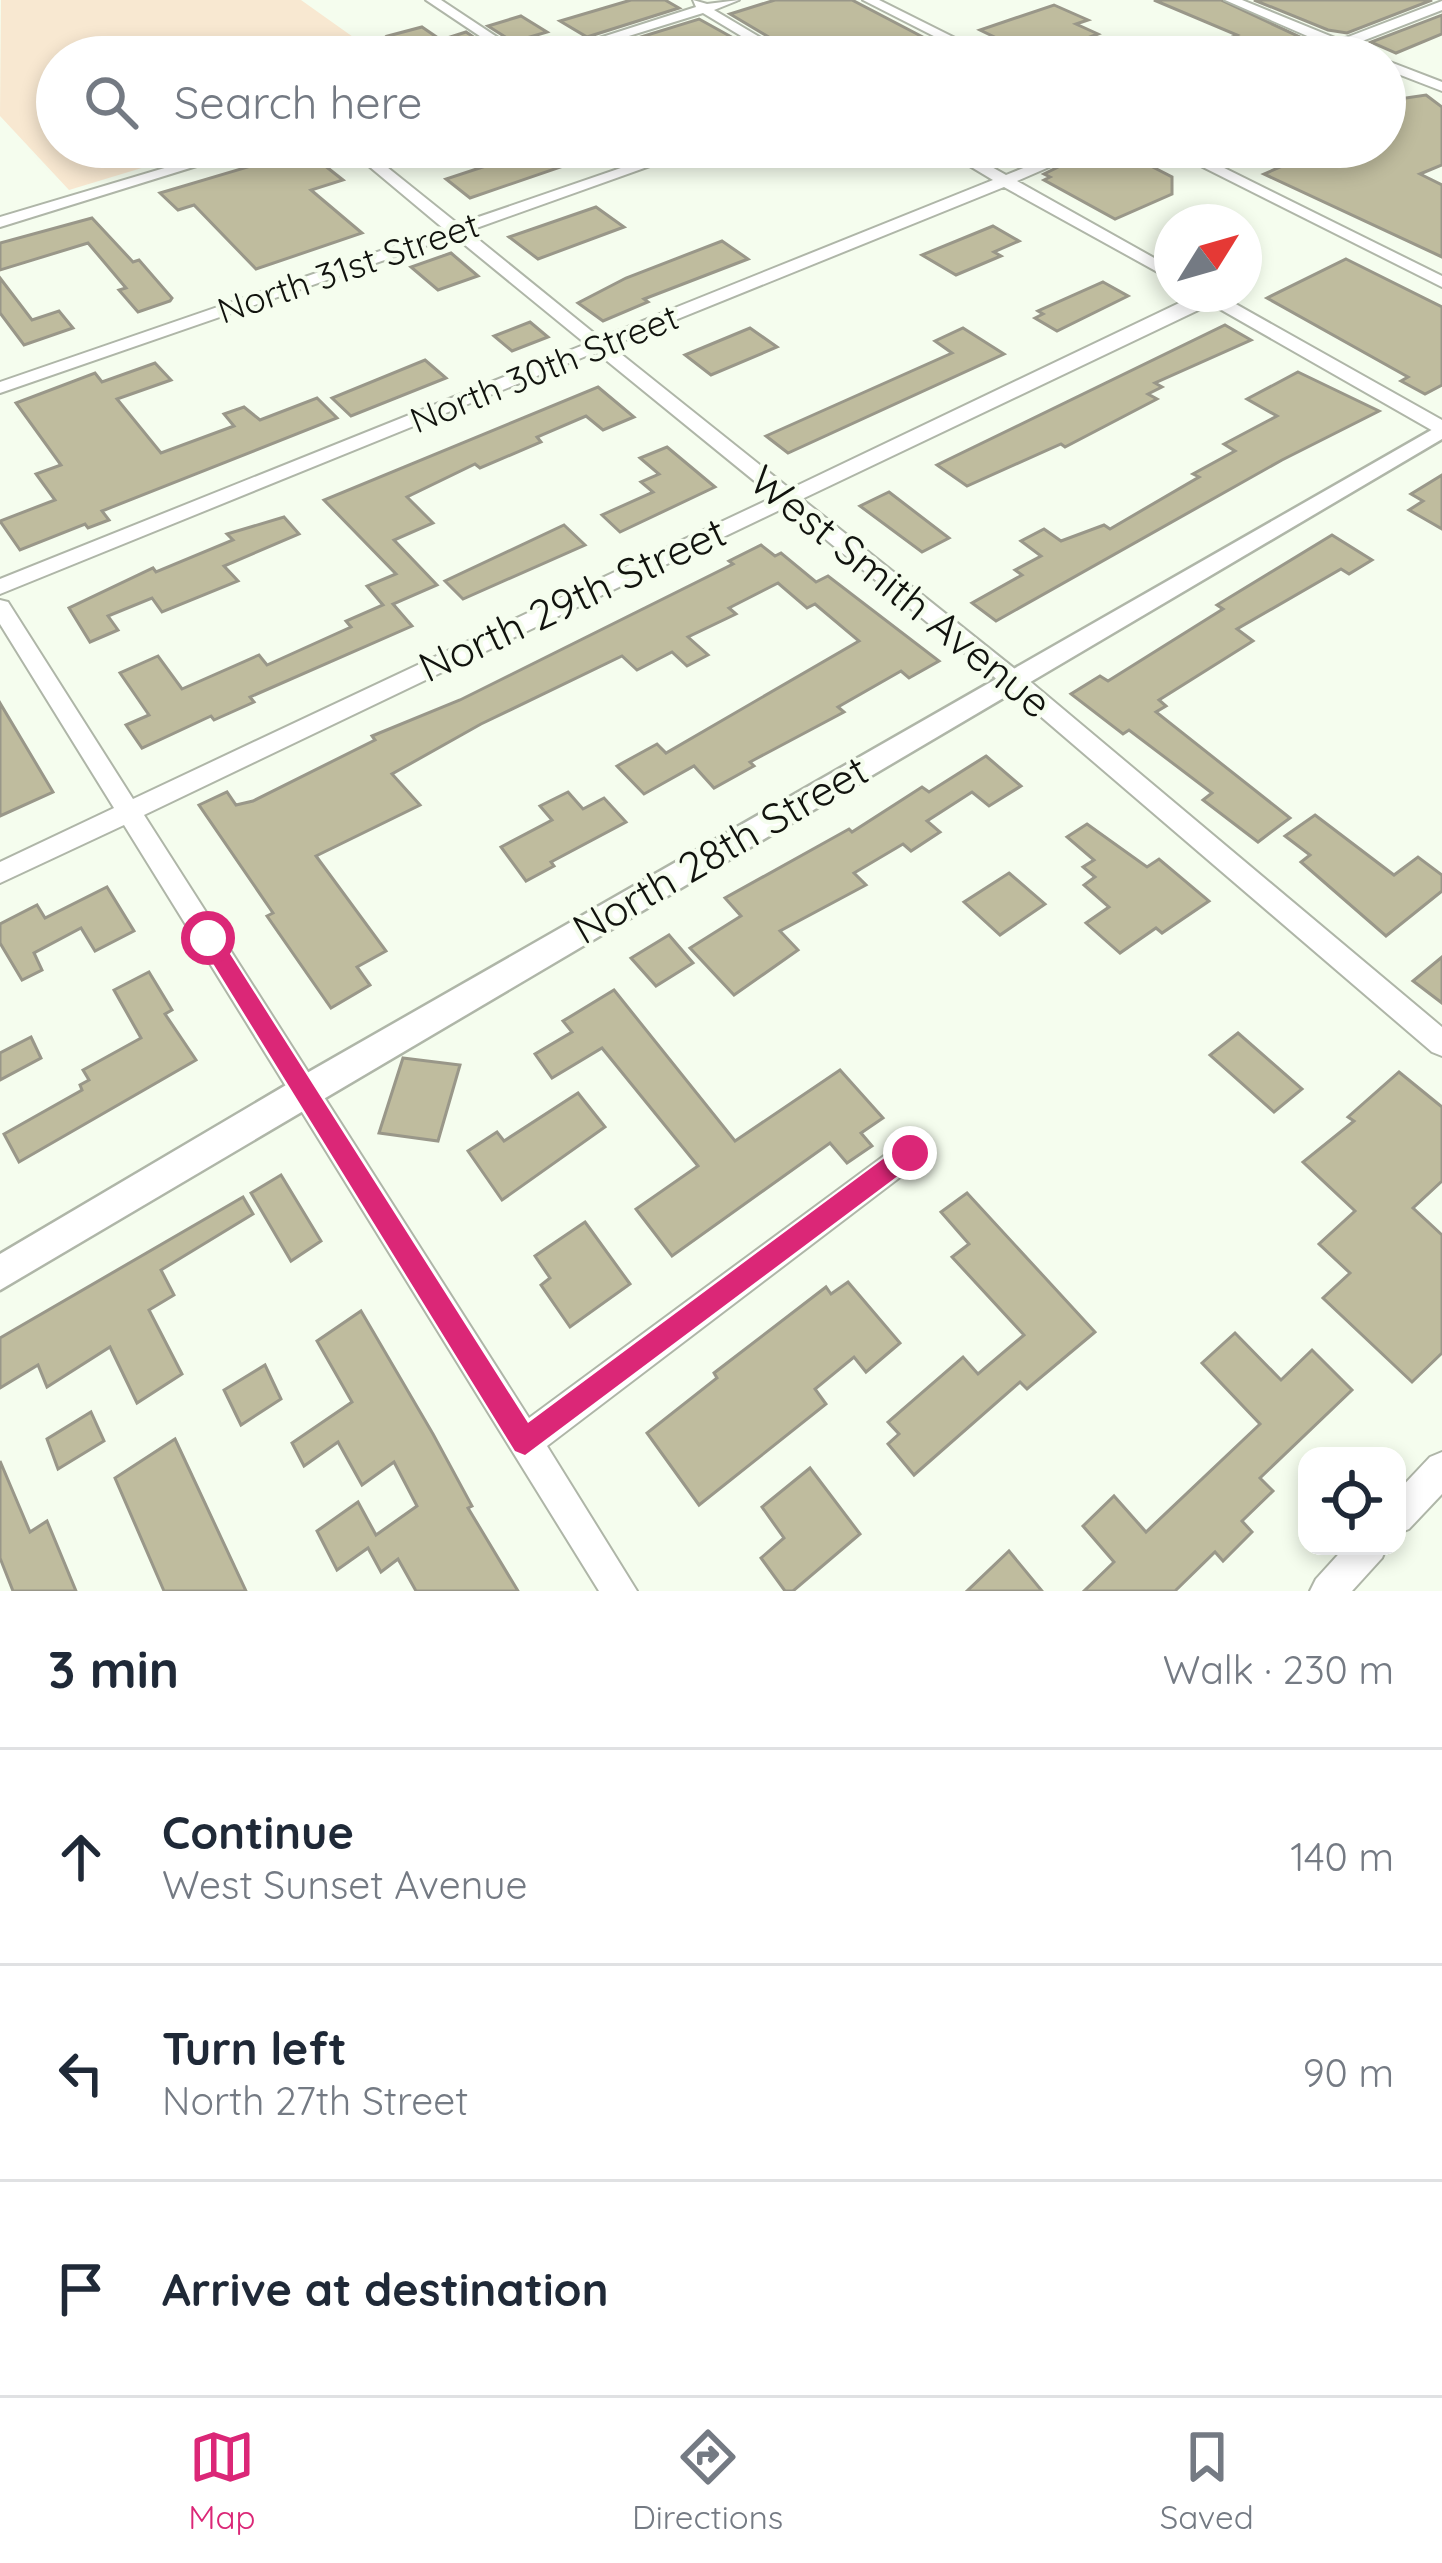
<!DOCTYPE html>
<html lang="en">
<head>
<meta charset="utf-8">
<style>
	:root { --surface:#fff; --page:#f6f6f7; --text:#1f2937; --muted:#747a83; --line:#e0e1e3; --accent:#db2777 }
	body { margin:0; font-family:Quicksand,sans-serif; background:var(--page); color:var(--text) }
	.controls { position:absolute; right:36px; bottom:36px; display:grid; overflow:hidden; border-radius:24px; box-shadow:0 6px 18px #0003 }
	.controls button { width:108px; height:108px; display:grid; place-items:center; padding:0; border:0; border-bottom:3px solid var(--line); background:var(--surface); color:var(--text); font:60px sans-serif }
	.compass { position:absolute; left:1154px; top:204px; width:108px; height:108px; border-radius:50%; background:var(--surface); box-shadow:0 6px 18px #0003; rotate:53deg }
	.stop { position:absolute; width:36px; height:36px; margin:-27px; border:9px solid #db2777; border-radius:50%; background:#fff }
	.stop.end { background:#db2777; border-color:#fff; box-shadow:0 3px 12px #0008 }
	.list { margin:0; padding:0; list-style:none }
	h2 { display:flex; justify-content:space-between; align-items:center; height:156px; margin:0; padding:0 48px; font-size:51px }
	h2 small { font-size:39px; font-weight:400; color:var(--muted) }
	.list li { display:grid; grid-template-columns:78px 1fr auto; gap:36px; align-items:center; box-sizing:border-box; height:216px; padding:0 48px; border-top:3px solid var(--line) }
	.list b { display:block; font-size:45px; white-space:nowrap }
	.list p { margin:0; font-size:39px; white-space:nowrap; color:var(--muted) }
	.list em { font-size:39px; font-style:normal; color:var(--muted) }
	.icon { flex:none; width:66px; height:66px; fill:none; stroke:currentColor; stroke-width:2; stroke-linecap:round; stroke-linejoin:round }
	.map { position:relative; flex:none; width:1442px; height:1591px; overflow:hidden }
	.search { position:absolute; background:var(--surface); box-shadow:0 6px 18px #0003; left:36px; right:36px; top:36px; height:132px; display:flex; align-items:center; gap:30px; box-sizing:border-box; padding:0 42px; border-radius:66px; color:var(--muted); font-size:45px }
	.sheet { height:804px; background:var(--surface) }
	nav { display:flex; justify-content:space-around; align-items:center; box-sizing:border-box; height:168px; border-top:3px solid var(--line); background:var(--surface); font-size:33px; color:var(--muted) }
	nav a { display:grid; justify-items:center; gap:6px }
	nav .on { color:var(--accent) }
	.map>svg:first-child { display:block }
	.green { fill:#f8e8d1 }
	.building { fill:#bfbc9e; stroke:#999789; stroke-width:3 }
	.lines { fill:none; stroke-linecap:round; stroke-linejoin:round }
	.minor-casing { stroke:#afb6a8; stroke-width:4 }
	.tertiary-casing { stroke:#afb6a8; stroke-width:5 }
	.minor { fill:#fff; fill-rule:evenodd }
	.tertiary { fill:#fff; fill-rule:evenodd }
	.route { fill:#db2777 }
	.labels { text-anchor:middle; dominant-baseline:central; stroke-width:9; stroke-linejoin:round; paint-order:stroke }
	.far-street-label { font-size:36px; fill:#11130e; stroke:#f5fdee }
	.street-label { font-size:42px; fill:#11130e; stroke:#f5fdee }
</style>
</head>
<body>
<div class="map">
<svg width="1442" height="1591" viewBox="0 0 1442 1591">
	<rect width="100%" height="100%" fill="#f5fdee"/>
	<path class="green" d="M1 0H301L377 54 57 57V147H211L69 190 0 116Z"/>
	<g class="building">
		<path d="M631 0H665L679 8 587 37 560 21Z"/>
		<path d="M775 0H852L961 57H822L789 39 777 42 730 14Z"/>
		<path d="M1154 0H1221L1304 39 1259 57H1186L1237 35Z"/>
		<path d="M1254 0H1432L1347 33 1328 30Z"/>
		<path d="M1054 5 1088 20 1076 24 1098 34 1036 57 980 30Z"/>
		<path d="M1442 15V34L1396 53 1371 42Z"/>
		<path d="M521 16 547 32 513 42 488 26Z"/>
		<path d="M699 19 755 50 732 57H698L679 46 646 57H620L605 48Z"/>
		<path d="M422 27 441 40 466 32 491 49 465 57H449L437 50 416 56 388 36Z"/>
		<path d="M1426 95 1442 107V165L1420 174 1442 185V257L1264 174 1326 147H1385V101Z"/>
		<path d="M481 147H606L607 151 470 198 446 179 501 161Z"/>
		<path d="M1099 147H1126L1150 159 1143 162 1172 177V194L1115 219 1044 180 1050 177 1044 174Z"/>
		<path d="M305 150 343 180 311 190 362 233 256 269 194 205 178 210 160 193Z"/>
		<path d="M596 207 624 227 538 259 509 237Z"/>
		<path d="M92 218 133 262 139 260 172 298 170 301 138 312 119 290 126 288 88 243 0 270V243Z"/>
		<path d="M993 226 1019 241 994 252 1001 256 956 275 922 255Z"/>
		<path d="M722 241 748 259 644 299 648 302 603 321 578 303 626 278Z"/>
		<path d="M451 253 478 276 438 290 411 267Z"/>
		<path d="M1346 259 1442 307V385L1425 394 1401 381 1408 377 1267 298Z"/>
		<path d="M0 278 32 320 59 311 73 328 24 345 0 313Z"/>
		<path d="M1103 282 1128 296 1057 331 1035 318 1043 314 1038 311Z"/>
		<path d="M530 322 548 337 512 351 494 336Z"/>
		<path d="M1225 325 1251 340 1155 383 1162 387 1148 394 1157 399 1065 447 1061 444 967 486 937 465Z"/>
		<path d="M750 328 777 347 711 375 685 355Z"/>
		<path d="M963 328 1004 354 788 453 766 436 952 353 935 341Z"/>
		<path d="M425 360 446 378 351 416 332 398Z"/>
		<path d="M155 363 171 380 117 399 161 453 234 426 224 414 244 407 260 420 317 398 337 418 102 511 109 520 88 528 85 524 20 550 0 521 55 500 36 474 61 465 16 403 95 373 102 382Z"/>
		<path d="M1298 372 1379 411 1282 460 996 621 972 603 1022 575 1015 570 1041 556 1021 541 1044 529 1061 541 1104 525 1110 529 1199 477 1193 474 1235 451 1224 444 1277 416 1247 399Z"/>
		<path d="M598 387 634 417 603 430 586 416 537 437 541 442 480 468 475 464 407 497 433 523 394 540 437 585 393 604 412 626 250 697 254 702 214 720 211 716 142 748 126 725 149 715 120 673 158 656 182 689 259 655 267 665 351 627 346 621 383 605 367 586 396 574 324 500Z"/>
		<path d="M667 447 715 487 620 532 602 515 653 492 641 482 659 474 640 458Z"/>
		<path d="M1442 475V529L1409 510 1423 501 1411 494Z"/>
		<path d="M889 492 949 538 922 552 860 506Z"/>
		<path d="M284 517 299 534 224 566 238 581 162 612 152 598 108 616 118 630 90 642 69 608 153 568 156 572 233 540 227 534Z"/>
		<path d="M564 525 585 545 463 599 445 581Z"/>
		<path d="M1332 535 1372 560 1349 574 1341 569 1237 629 1253 641 1159 700 1166 706 1156 712 1290 818 1258 842 1203 800 1212 793 1129 730 1123 734 1071 694 1100 676 1108 681 1223 609 1217 605Z"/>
		<path d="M761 545 775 556 781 553 816 582 828 576 939 661 909 678 901 671 838 707 844 712 750 762 754 766 714 788 694 766 644 794 617 766 657 744 666 753 859 641 815 604 807 608 778 583 729 608 736 614 688 637 708 655 687 666 672 652 637 670 622 656 481 724 392 774 420 805 316 856 386 951 357 967 370 985 331 1008 267 916 273 913 199 805 227 792 236 805 253 801 375 740 372 736 460 700 733 564 729 561Z"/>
		<path d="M0 703 53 792 0 816Z"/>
		<path d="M986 756 1021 786 989 806 972 792 927 821 940 832 911 851 903 844 854 873 866 885 780 931 798 950 734 995 690 948 741 916 725 898 849 829 852 832 922 787 929 792Z"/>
		<path d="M568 792 583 809 604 798 626 822 551 862 554 866 526 881 501 847 552 820 540 806Z"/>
		<path d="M1315 815 1394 875 1418 857 1442 875V891L1386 936 1301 862 1310 855 1285 836Z"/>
		<path d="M1087 824 1147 867 1159 859 1209 901 1162 933 1156 928 1120 953 1086 923 1109 907 1084 885 1095 877 1083 867 1094 860 1067 837Z"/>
		<path d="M1009 873 1045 904 1000 935 964 902Z"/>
		<path d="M107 887 134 931 95 951 81 928 34 953 42 970 22 980 0 943V924L37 905 45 918Z"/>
		<path d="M669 935 693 963 656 986 631 958Z"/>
		<path d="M1442 957V1003L1413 981Z"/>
		<path d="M149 972 172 1010 165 1014 196 1060 19 1162 4 1134 82 1090 80 1085 89 1080 83 1070 141 1038 114 990Z"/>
		<path d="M614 990 735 1141 840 1070 883 1118 861 1133 872 1146 847 1163 830 1143 672 1256 636 1209 698 1166 602 1048 552 1078 535 1054 572 1032 563 1021Z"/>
		<path d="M1238 1033 1302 1089 1274 1112 1210 1055Z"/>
		<path d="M31 1037 41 1058 0 1080V1053Z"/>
		<path d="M403 1058 460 1065 438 1141 379 1133Z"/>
		<path d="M1399 1072 1442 1107V1181L1413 1208 1442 1235V1353L1412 1382 1323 1298 1350 1273 1319 1244 1355 1211 1303 1162 1354 1121 1348 1117Z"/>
		<path d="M578 1093 605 1127 502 1200 468 1151 497 1132 504 1141Z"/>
		<path d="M281 1175 321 1241 291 1261 251 1193Z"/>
		<path d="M967 1193 1095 1332 1027 1389 1020 1382 914 1475 888 1444 899 1434 888 1422 963 1357 978 1374 1024 1335 952 1257 969 1244 941 1212Z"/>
		<path d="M243 1197 253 1214 161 1270 174 1295 149 1310 182 1374 137 1403 110 1347 47 1387 38 1365 0 1388V1338Z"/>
		<path d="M585 1222 630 1284 570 1327 541 1285 550 1278 535 1256Z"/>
		<path d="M848 1282 900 1343 866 1372 854 1357 815 1389 826 1404 699 1505 647 1433 717 1378 714 1373 826 1287 831 1294Z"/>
		<path d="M361 1311 433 1434 472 1506 468 1508 518 1591H416L398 1559 381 1572 368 1548 337 1570 317 1531 358 1502 376 1535 417 1506 394 1462 362 1485 338 1442 304 1466 292 1443 352 1402 317 1341Z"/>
		<path d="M1235 1333 1281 1380 1312 1350 1352 1390 1260 1478 1273 1491 1242 1521 1252 1532 1223 1561 1215 1552 1175 1591H1084L1114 1562 1083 1526 1114 1496 1146 1532 1260 1424 1202 1363Z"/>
		<path d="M265 1365 281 1399 241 1425 224 1390Z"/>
		<path d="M91 1412 104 1441 58 1469 47 1439Z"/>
		<path d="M175 1439 246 1591H164L115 1478Z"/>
		<path d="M0 1461 30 1532 47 1521 76 1591H13L0 1558Z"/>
		<path d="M810 1468 860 1534 793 1591H785L761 1558 784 1538 762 1507Z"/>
		<path d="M1009 1551 1042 1591H967Z"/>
	</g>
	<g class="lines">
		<g class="minor-casing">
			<g id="minor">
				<path d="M426 0H441L527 57H511Z"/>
				<path d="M693 0 707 4 739 0 714 10 793 57H776L703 13 561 57H540L696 7Z"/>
				<path d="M863 0H879L993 57H975Z"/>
				<path d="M1225 0H1242L1340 40 1442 1V10L1352 45 1376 57H1357L1340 50 1321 57H1302L1328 45Z"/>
				<path d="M1385 60 1442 82V91L1385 69Z"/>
				<path d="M235 147H258L0 227V217Z"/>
				<path d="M346 147H362L458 224 682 147H703L468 231 600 338 993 180 938 147H956L1006 175 1075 147H1095L1017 181 1172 268V280L1004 187 611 346 790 489 1198 294H1218L1442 420V434L1435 432 1211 304 802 499 1020 673 1442 1027V1056L1432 1052 1004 685 786 507 144 815 529 1418 900 1144 910 1140 920 1144 925 1153 920 1162 547 1446 637 1591H599L124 825 0 883V862L114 808 0 624V600L8 602 133 799 774 497 596 352 0 594V579L586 344 454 236 0 393V382L444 229Z"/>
				<path d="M1163 147H1182L1442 276V287Z"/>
				<path d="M1442 1452V1494L1409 1529 1397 1534V1492L1430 1457Z"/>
				<path d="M1346 1546H1387L1382 1558 1352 1591H1310L1316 1579Z"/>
			</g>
		</g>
		<g class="tertiary-casing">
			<path id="tertiary" d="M1442 424V439L0 1290V1254L293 1081Z"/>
		</g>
		<use href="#minor" class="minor"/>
		<use href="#tertiary" class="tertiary"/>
	</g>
	<path class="route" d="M208 929 216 932 528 1423 902 1145H919L922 1153 919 1160 525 1455 515 1451 201 944 198 938Z"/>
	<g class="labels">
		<g class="far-street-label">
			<text transform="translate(348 267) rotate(-19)">North 31st Street</text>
			<text transform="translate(544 368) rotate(-22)">North 30th Street</text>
		</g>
		<g class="street-label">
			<text transform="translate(901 591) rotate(39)">West Smith Avenue</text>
			<text transform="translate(572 599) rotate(-25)">North 29th Street</text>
			<text transform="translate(720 849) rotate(-30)">North 28th Street</text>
		</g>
	</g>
</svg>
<div class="controls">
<button><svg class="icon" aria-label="locate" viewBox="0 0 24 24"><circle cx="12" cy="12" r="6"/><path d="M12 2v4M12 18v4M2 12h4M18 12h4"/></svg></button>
</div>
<svg class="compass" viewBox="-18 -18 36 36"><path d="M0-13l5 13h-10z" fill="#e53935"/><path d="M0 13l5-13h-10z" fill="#747a83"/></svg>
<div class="stop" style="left:208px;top:938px"></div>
<div class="stop end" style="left:910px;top:1153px"></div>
<div class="search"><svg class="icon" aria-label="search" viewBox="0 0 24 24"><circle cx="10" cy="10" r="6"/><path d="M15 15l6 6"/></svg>Search here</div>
</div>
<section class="sheet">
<h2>3 min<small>Walk · 230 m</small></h2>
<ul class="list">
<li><svg class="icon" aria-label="ahead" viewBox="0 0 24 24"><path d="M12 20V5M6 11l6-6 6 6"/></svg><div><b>Continue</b><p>West Sunset Avenue</p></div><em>140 m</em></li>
<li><svg class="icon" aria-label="left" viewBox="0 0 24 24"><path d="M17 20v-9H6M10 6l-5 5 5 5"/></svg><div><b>Turn left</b><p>North 27th Street</p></div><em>90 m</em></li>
<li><svg class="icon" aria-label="arrive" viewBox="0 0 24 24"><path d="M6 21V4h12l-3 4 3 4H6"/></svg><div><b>Arrive at destination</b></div></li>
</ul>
</section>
<nav>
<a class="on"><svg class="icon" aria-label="map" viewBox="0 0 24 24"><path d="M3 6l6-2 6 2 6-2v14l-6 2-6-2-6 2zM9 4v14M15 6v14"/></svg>Map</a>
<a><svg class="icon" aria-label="directions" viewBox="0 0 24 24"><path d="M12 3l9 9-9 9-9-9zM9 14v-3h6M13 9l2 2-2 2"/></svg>Directions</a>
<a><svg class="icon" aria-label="saved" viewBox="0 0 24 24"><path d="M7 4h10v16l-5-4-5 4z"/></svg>Saved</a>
</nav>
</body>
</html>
